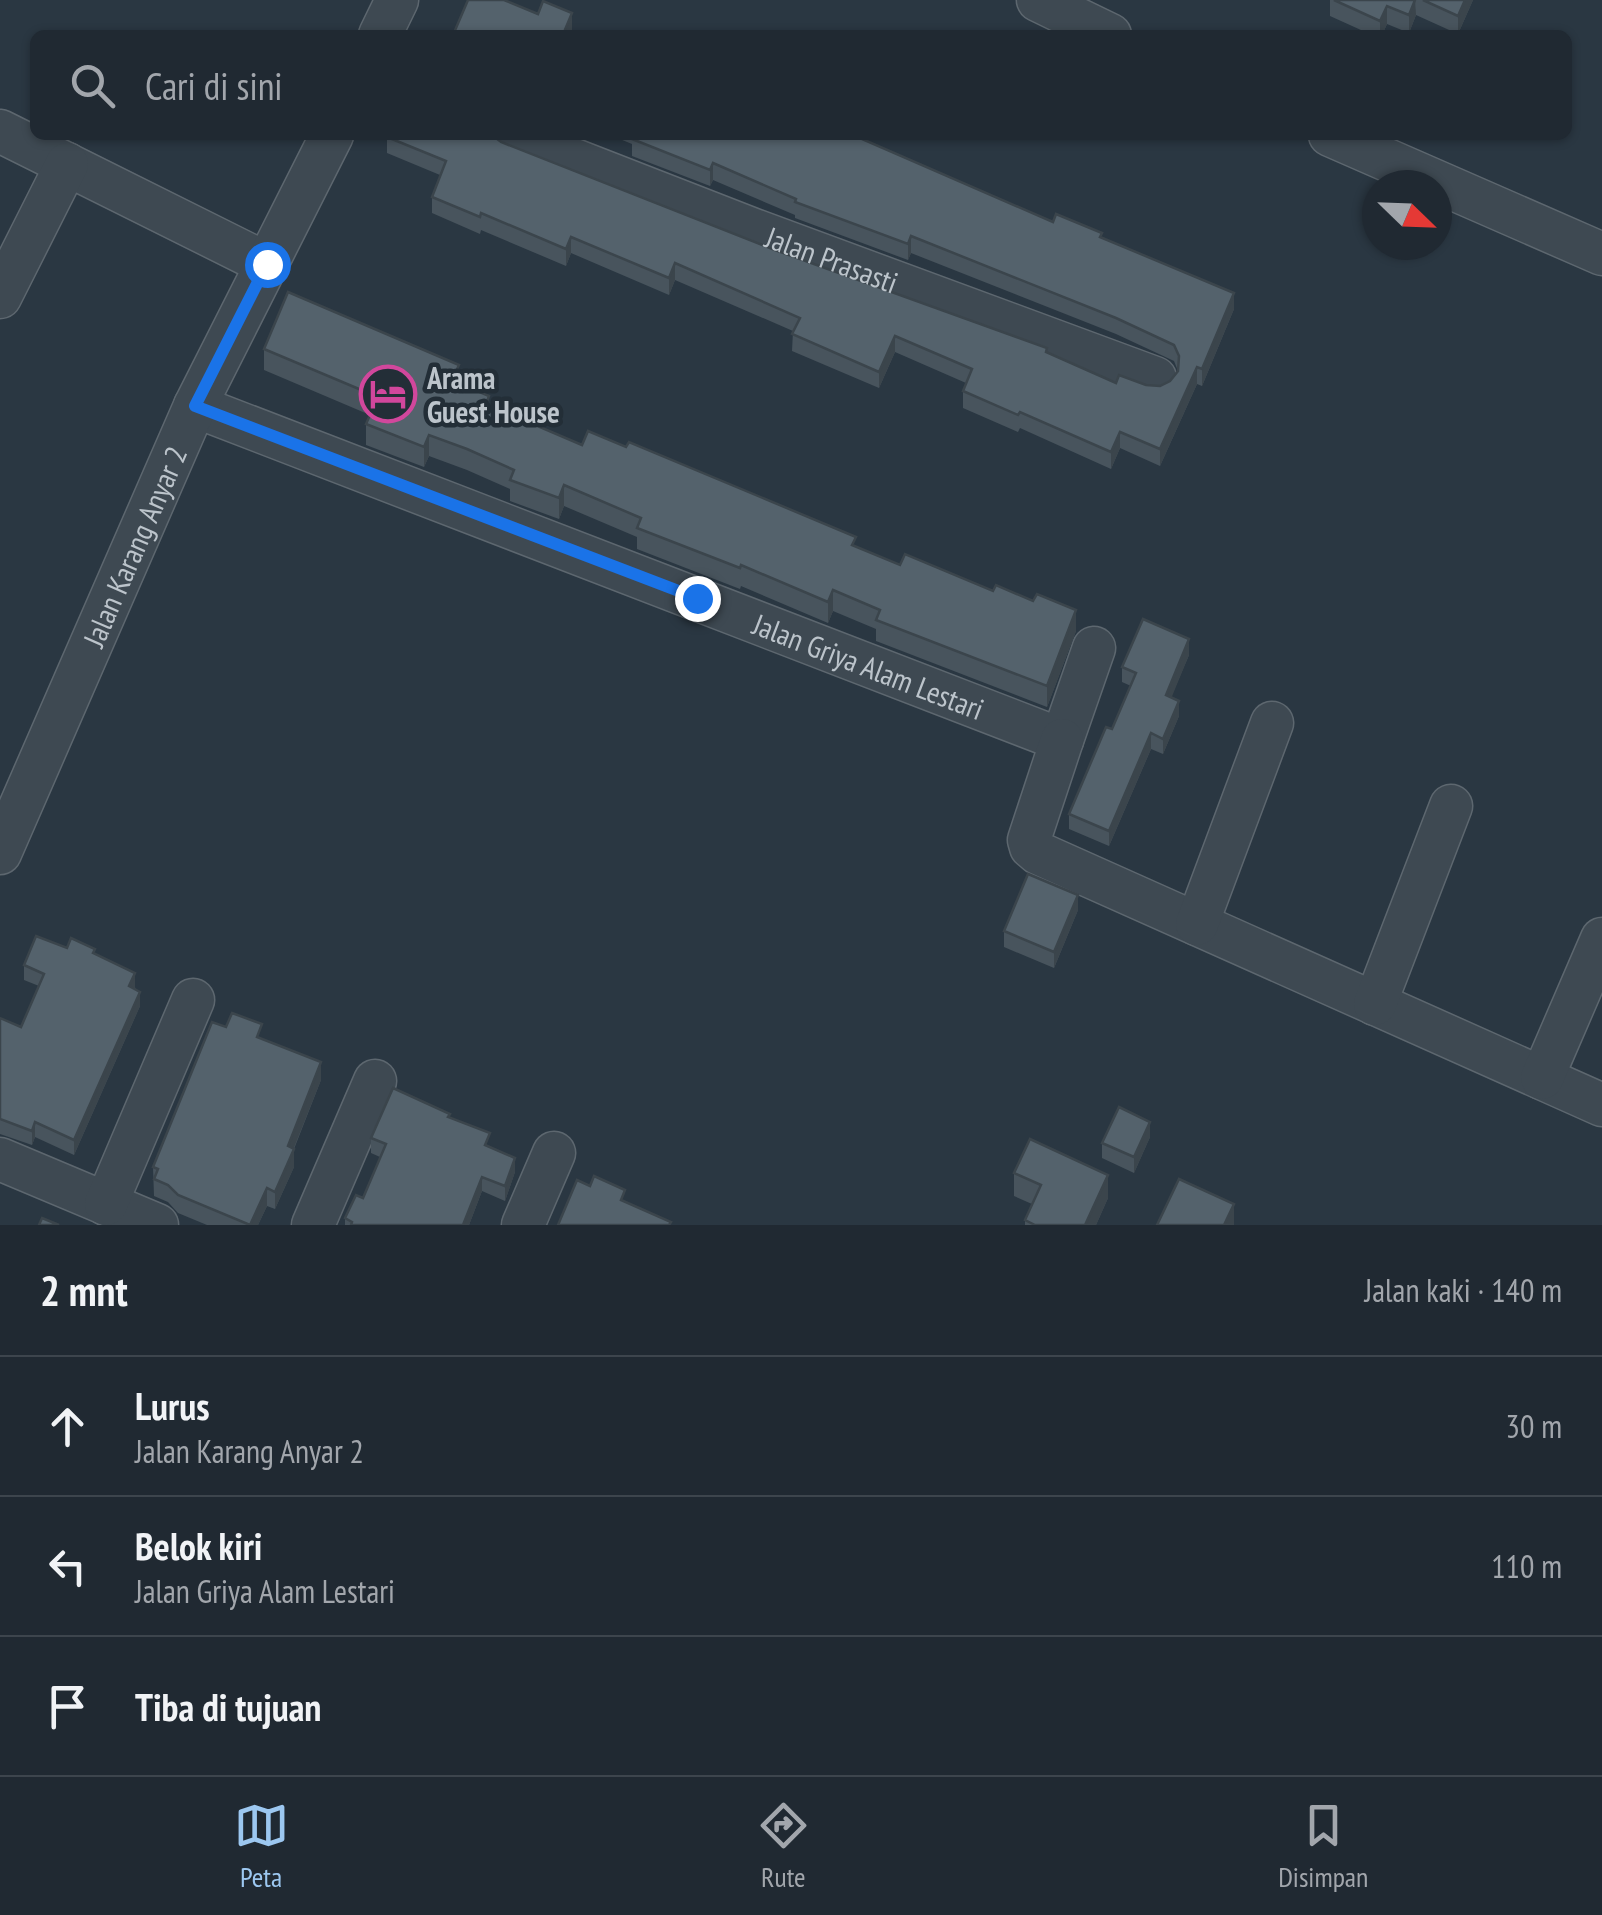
<!DOCTYPE html>
<html lang="id">
<head>
<meta charset="utf-8">
<style>
	:root { --surface:#202932; --page:#28313a; --text:#f1f3f6; --muted:#a2a6ac; --line:#3d454d; --accent:#9cc7f0 }
	body { margin:0; font-family:"PT Sans Narrow",sans-serif; background:var(--page); color:var(--text) }
	.compass { position:absolute; left:1362px; top:170px; width:90px; height:90px; border-radius:50%; background:var(--surface); box-shadow:0 2px 8px #0004; rotate:113deg }
	.stop { position:absolute; width:30px; height:30px; margin:-22px; border:8px solid #1a73e8; border-radius:50%; background:#fff }
	.stop.end { background:#1a73e8; border-color:#fff; box-shadow:0 2px 10px #0008 }
	.list { margin:0; padding:0; list-style:none }
	h2 { display:flex; justify-content:space-between; align-items:center; height:130px; margin:0; padding:0 40px; font-size:42px }
	h2 small { font-size:32px; font-weight:400; color:var(--muted) }
	.list li { display:grid; grid-template-columns:65px 1fr auto; gap:30px; align-items:center; box-sizing:border-box; height:140px; padding:0 40px; border-top:2px solid var(--line) }
	.list b { display:block; font-size:38px; white-space:nowrap }
	.list p { margin:0; font-size:32px; white-space:nowrap; color:var(--muted) }
	.list em { font-size:32px; font-style:normal; color:var(--muted) }
	.icon { flex:none; width:55px; height:55px; fill:none; stroke:currentColor; stroke-width:2; stroke-linecap:round; stroke-linejoin:round }
	.map { position:relative; flex:none; width:1602px; height:1225px; overflow:hidden }
	.search { position:absolute; background:var(--surface); box-shadow:0 2px 8px #0004; left:30px; right:30px; top:30px; height:110px; display:flex; align-items:center; gap:25px; box-sizing:border-box; padding:0 35px; border-radius:15px; color:var(--muted); font-size:38px }
	.sheet { height:550px; background:var(--surface) }
	nav { display:flex; justify-content:space-around; align-items:center; box-sizing:border-box; height:140px; border-top:2px solid var(--line); background:var(--surface); font-size:28px; color:var(--muted) }
	nav a { display:grid; justify-items:center; gap:5px }
	nav .on { color:var(--accent) }
	.map>svg:first-child { display:block }
	.lines { fill:none; stroke-linecap:round; stroke-linejoin:round }
	.minor-casing { stroke:#5d676f; stroke-width:45 }
	.minor { stroke:#3e4952; stroke-width:42 }
	.wall { fill:#48545d }
	.shaded-wall { fill:#3b454c }
	.building { fill:#54626c; stroke:#3b454c; stroke-width:2.5 }
	.route { stroke:#1a73e8; stroke-width:12 }
	.labels { text-anchor:middle; dominant-baseline:central; stroke-width:9; stroke-linejoin:round; paint-order:stroke }
	.street-label { font-size:30px; fill:#bcc4cb; stroke:#232e37 }
	.poi-label { font-size:30px; font-weight:bold; fill:#bcc4cb; stroke:#232e37; text-anchor:start }
</style>
</head>
<body>
<div class="map">
<svg width="1602" height="1225" viewBox="0 0 1602 1225">
	<rect width="100%" height="100%" fill="#2a3742"/>
	<g class="lines">
		<g class="minor-casing">
			<g id="minor">
				<path d="M1038 0 1110 35"/>
				<path d="M380 35 397 0"/>
				<path d="M0 131 267 264"/>
				<path id="s1" d="M510 135 754 230 1155 378"/>
				<path d="M1330 135 1602 254"/>
				<path d="M0 297 67 164"/>
				<path id="s2" d="M195 406 1062 740 1094 648"/>
				<path d="M1062 740 1029 840 1031 847 1038 853 1602 1105"/>
				<path id="s3" d="M0 853 195 406 332 135"/>
				<path d="M1197 924 1272 723"/>
				<path d="M1375 1004 1451 806"/>
				<path d="M1542 1078 1602 939"/>
				<path d="M0 1159 157 1225"/>
				<path d="M106 1204 193 1000"/>
				<path d="M313 1225 375 1081"/>
				<path d="M523 1225 554 1153"/>
			</g>
		</g>
		<use href="#minor" class="minor"/>
	</g>
	<g class="wall">
		<path d="M1330 0H1473L1458 34 1416 15 1409 33 1387 24 1382 35H1372L1330 16Z"/>
		<path d="M610 135H853L1053 222 1102 238 1234 309 1202 386 1197 384 1160 466 1120 448 1111 469 1020 428 1018 432 963 408V391L966 383 895 352 879 388 792 351 793 331 675 280 669 295 571 253 566 266 481 230 480 234 432 213V197L440 175 387 153V137L501 142 775 250 1047 353 1116 383 1160 386 1170 381 1178 371 1174 361 1116 334 911 253 908 260 795 218V215L713 180 710 186 632 156V144Z"/>
		<path d="M264 349 459 383 489 405 582 445 856 546 900 565 1076 631 1047 707 876 641V629L833 611 828 623 741 586 740 589 637 549V537L564 506 559 519 510 501V489L467 470 429 456 424 467 366 445V424L370 415 264 370Z"/>
		<path d="M1189 655 1171 697 1179 716 1163 754 1151 749 1109 846 1069 829V814L1112 729 1131 686 1122 682V667Z"/>
		<path d="M1078 910 1054 968 1004 947V931Z"/>
		<path d="M67 948 95 954 135 987 140 1006 74 1155 35 1137 32 1145 0 1134V1018L21 1027 39 986 24 980V965Z"/>
		<path d="M226 1027 262 1039 321 1080 294 1149V1167L275 1209 267 1206 258 1225H207L178 1213 168 1202 154 1196 153 1167Z"/>
		<path d="M450 1118 490 1147 515 1172 505 1201 482 1191 469 1225H345V1218L363 1198 380 1157 371 1153V1138Z"/>
		<path d="M1150 1137 1134 1173 1102 1158V1143Z"/>
		<path d="M1014 1173 1108 1198 1096 1225H1025V1220L1032 1204 1014 1196Z"/>
	</g>
	<g class="shaded-wall">
		<path d="M1415 0 1416 15 1409 33V15Z"/>
		<path d="M1465 0H1473L1458 34V16Z"/>
		<path d="M1387 6V24L1382 35H1380V21Z"/>
		<path d="M572 13V30L570 35 564 32Z"/>
		<path d="M713 163V180L710 186V170Z"/>
		<path d="M911 236V253L908 260V244Z"/>
		<path d="M571 237V253L566 266V249Z"/>
		<path d="M675 263V280L669 295V278Z"/>
		<path d="M1234 293V309L1202 386V369Z"/>
		<path d="M895 336V352L879 388V372Z"/>
		<path d="M459 365V386L452 380Z"/>
		<path d="M1197 367V384L1160 466V449Z"/>
		<path d="M1120 432V448L1111 469V452Z"/>
		<path d="M429 435V456L424 467V447Z"/>
		<path d="M564 485V506L559 519V498Z"/>
		<path d="M833 590V611L828 623V602Z"/>
		<path d="M1076 610V631L1047 707V686Z"/>
		<path d="M1189 639V655L1166 711V695Z"/>
		<path d="M1179 701V716L1163 754V739Z"/>
		<path d="M1151 733V749L1109 846V831Z"/>
		<path d="M1078 895V910L1054 968V952Z"/>
		<path d="M135 973V987L129 1001V986Z"/>
		<path d="M140 992V1006L74 1155V1140Z"/>
		<path d="M321 1062V1080L289 1160 294 1149V1167L275 1209V1192L288 1146Z"/>
		<path d="M35 1122V1137L32 1145V1131Z"/>
		<path d="M1150 1122V1137L1134 1173V1157Z"/>
		<path d="M515 1158V1172L505 1201V1186Z"/>
		<path d="M1108 1175V1198L1096 1225H1085Z"/>
		<path d="M482 1177V1191L469 1225H463Z"/>
		<path d="M267 1188V1206L258 1225H250Z"/>
		<path d="M1234 1204V1225H1224Z"/>
	</g>
	<g class="building">
		<path d="M468 0H504L538 14 543 1 572 13 564 32 571 35H453Z"/>
		<path d="M1334 0H1415L1409 15 1387 6 1380 21Z"/>
		<path d="M1423 0H1465L1458 16Z"/>
		<path d="M388 135H492L501 142 775 250 1047 348 1046 352 1116 383 1119 375 1146 385 1160 386 1170 381 1178 371 1179 356 1174 345 1116 318 911 236 908 244 795 202 796 199 713 163 710 170 632 139 634 135H853L1053 222 1056 214 1102 233 1100 237 1234 293 1202 369 1197 367 1160 449 1120 432 1111 452 1020 412 1018 415 963 391 972 369 895 336 879 372 792 334 800 318 675 263 669 278 571 237 566 249 481 213 480 217 432 197 446 161 387 137Z"/>
		<path d="M288 292 459 365 452 380 489 396 486 404 582 445 588 431 626 447 629 442 856 537 852 545 900 565 905 554 993 591 996 585 1033 601 1037 594 1076 610 1047 686 876 620 880 610 833 590 828 602 741 565 740 568 637 528 641 518 564 485 559 498 510 480 514 470 467 449 429 435 424 447 366 424 378 397 264 349Z"/>
		<path d="M1143 619 1189 639 1166 695 1179 701 1163 739 1151 733 1109 831 1069 814 1106 727 1112 729 1136 673 1122 667Z"/>
		<path d="M1028 874 1078 895 1054 952 1004 931Z"/>
		<path d="M36 936 67 948 71 938 95 949 93 953 135 973 129 986 140 992 74 1140 35 1122 32 1131 0 1119V1018L21 1027 44 974 24 965Z"/>
		<path d="M232 1013 262 1024 257 1037 321 1062 288 1146 294 1149 275 1192 267 1188 250 1225 178 1195 168 1185 154 1179 158 1169 153 1167 212 1022 226 1027Z"/>
		<path d="M393 1088 450 1114 448 1117 490 1133 485 1145 515 1158 505 1186 482 1177 463 1225H351L352 1222 345 1218 356 1195 363 1198 386 1144 371 1138Z"/>
		<path d="M1119 1107 1150 1122 1134 1157 1102 1143Z"/>
		<path d="M1030 1139 1108 1175 1085 1225H1035L1025 1220 1041 1185 1014 1173Z"/>
		<path d="M594 1176 625 1190 621 1200 671 1222 669 1225H558L577 1180 590 1186Z"/>
		<path d="M1179 1179 1234 1204 1224 1225H1157Z"/>
		<path d="M42 1218 59 1225H39Z"/>
	</g>
	<g class="lines">
		<path class="route" d="M267 264 195 406 697 598"/>
	</g>
	<defs>
		<g id="hotel-ring" transform="scale(2.875)"><circle r="9.5" fill="#232e37" stroke="#d1479c" stroke-width="1.5"/><path d="M-6-4.5h1.5V1H6V5H4.5V3h-9V5H-6ZM-4 0a1.8 1.8 0 1 1 3.6 0ZM.5 0V-2.5h3Q6-2.5 6 0Z" fill="#d1479c"/></g>
	</defs>
	<g fill-rule="evenodd">
		<use href="#hotel-ring" x="388" y="394"/>
	</g>
	<g class="labels">
		<g class="street-label">
			<text stroke="none"><textPath href="#s1" startOffset="345">Jalan Prasasti</textPath></text>
			<text stroke="none"><textPath href="#s3" startOffset="335">Jalan Karang Anyar 2</textPath></text>
			<text stroke="none"><textPath href="#s2" startOffset="722">Jalan Griya Alam Lestari</textPath></text>
		</g>
		<g class="poi-label">
			<text x="427" y="377">Arama<tspan x="427" dy="34">Guest House</tspan></text>
		</g>
	</g>
</svg>
<svg class="compass" viewBox="-18 -18 36 36"><path d="M0-13l5 13h-10z" fill="#e53935"/><path d="M0 13l5-13h-10z" fill="#a2a6ac"/></svg>
<div class="stop" style="left:267px;top:264px"></div>
<div class="stop end" style="left:697px;top:598px"></div>
<div class="search"><svg class="icon" aria-label="search" viewBox="0 0 24 24"><circle cx="10" cy="10" r="6"/><path d="M15 15l6 6"/></svg>Cari di sini</div>
</div>
<section class="sheet">
<h2>2 mnt<small>Jalan kaki · 140 m</small></h2>
<ul class="list">
<li><svg class="icon" aria-label="ahead" viewBox="0 0 24 24"><path d="M12 20V5M6 11l6-6 6 6"/></svg><div><b>Lurus</b><p>Jalan Karang Anyar 2</p></div><em>30 m</em></li>
<li><svg class="icon" aria-label="left" viewBox="0 0 24 24"><path d="M17 20v-9H6M10 6l-5 5 5 5"/></svg><div><b>Belok kiri</b><p>Jalan Griya Alam Lestari</p></div><em>110 m</em></li>
<li><svg class="icon" aria-label="arrive" viewBox="0 0 24 24"><path d="M6 21V4h12l-3 4 3 4H6"/></svg><div><b>Tiba di tujuan</b></div></li>
</ul>
</section>
<nav>
<a class="on"><svg class="icon" aria-label="map" viewBox="0 0 24 24"><path d="M3 6l6-2 6 2 6-2v14l-6 2-6-2-6 2zM9 4v14M15 6v14"/></svg>Peta</a>
<a><svg class="icon" aria-label="directions" viewBox="0 0 24 24"><path d="M12 3l9 9-9 9-9-9zM9 14v-3h6M13 9l2 2-2 2"/></svg>Rute</a>
<a><svg class="icon" aria-label="saved" viewBox="0 0 24 24"><path d="M7 4h10v16l-5-4-5 4z"/></svg>Disimpan</a>
</nav>
</body>
</html>
